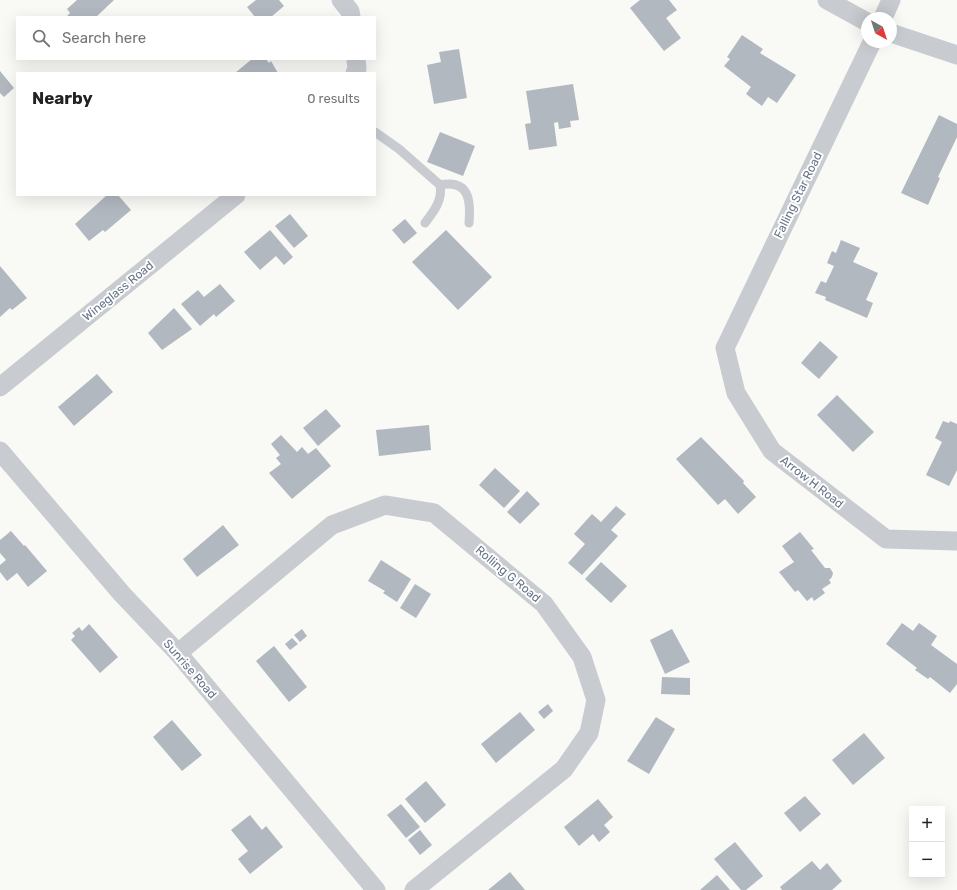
<!DOCTYPE html>
<html lang="en">
<head>
<meta charset="utf-8">
<style>
	:root { --surface:#fff; --page:#f6f6f6; --text:#222; --muted:#767676; --line:#e0e0e0 }
	body { margin:0; font-family:Rubik,sans-serif; background:var(--page); color:var(--text) }
	.controls { position:absolute; right:12px; bottom:12px; display:grid; overflow:hidden; border-radius:0px; box-shadow:0 4px 16px #0002 }
	.controls button { width:36px; height:36px; display:grid; place-items:center; padding:0; border:0; border-bottom:1px solid var(--line); background:var(--surface); color:var(--text); font:20px sans-serif }
	.compass { position:absolute; left:861px; top:12px; width:36px; height:36px; border-radius:50%; background:var(--surface); box-shadow:0 4px 16px #0002; rotate:141deg }
	.list { margin:0; padding:0; list-style:none }
	h2 { display:flex; justify-content:space-between; align-items:center; height:52px; margin:0; padding:0 16px; font-size:17px }
	h2 small { font-size:13px; font-weight:400; color:var(--muted) }
	.icon { flex:none; width:22px; height:22px; fill:none; stroke:currentColor; stroke-width:2; stroke-linecap:round; stroke-linejoin:round }
	.map { position:relative; flex:none; width:957px; height:890px; overflow:hidden }
	.search { position:absolute; background:var(--surface); box-shadow:0 4px 16px #0002; left:16px; top:16px; width:360px; height:44px; display:flex; align-items:center; gap:10px; box-sizing:border-box; padding:0 14px; border-radius:0px; color:var(--muted); font-size:15px }
	.panel { position:absolute; background:var(--surface); box-shadow:0 4px 16px #0002; left:16px; top:72px; width:360px; height:124px; border-radius:0px }
	.map>svg:first-child { display:block }
	.building { fill:#b1b8c0 }
	.lines { fill:none; stroke-linecap:round; stroke-linejoin:round }
	.lane { stroke:#c8cbd0; stroke-width:9 }
	.street { stroke:#c8cbd0; stroke-width:19 }
	.labels { text-anchor:middle; dominant-baseline:central; stroke-width:4; stroke-linejoin:round; paint-order:stroke }
	.street-label { font-size:12px; fill:#65758a; stroke:#fff }
</style>
</head>
<body>
<div class="map">
<svg width="957" height="890" viewBox="0 0 957 890">
	<rect width="100%" height="100%" fill="#f9f9f6"/>
	<g class="building">
		<path d="M77 0H114L96 17H66L70 13 67 9Z"/>
		<path d="M256 0H279L284 6 271 17H255L247 7Z"/>
		<path d="M640 0H669L677 10 666 18 681 38 664 51 630 8Z"/>
		<path d="M742 35 763 49 760 53 796 75 777 103 768 97 762 106 746 94 751 87 724 66 730 59 727 57Z"/>
		<path d="M459 49 467 98 434 104 427 65 441 62 439 52Z"/>
		<path d="M252 59H266L269 63 271 61 278 73H235Z"/>
		<path d="M0 71 14 88 4 97 0 93Z"/>
		<path d="M573 84 579 120 570 121 571 127 559 129 558 122 554 123 557 146 529 150 525 124 531 123 526 91Z"/>
		<path d="M939 115 957 124V137L938 177 940 178 928 205 901 193Z"/>
		<path d="M440 132 475 146 463 176 427 162Z"/>
		<path d="M107 195H118L131 210 105 232 103 230 89 241 75 224Z"/>
		<path d="M290 214 308 236 294 248 275 226Z"/>
		<path d="M405 219 417 233 404 244 392 230Z"/>
		<path d="M270 230 293 257 284 265 276 256 260 270 244 252Z"/>
		<path d="M446 230 492 277 458 310 412 262Z"/>
		<path d="M841 240 860 248 853 262 878 273 866 300 873 303 867 318 825 300 826 297 815 293 821 281 826 283 834 266 827 263 832 251 836 253Z"/>
		<path d="M0 266 27 298 12 310 10 308 0 317Z"/>
		<path d="M220 284 235 301 216 317 214 314 200 326 181 304 198 290 204 297Z"/>
		<path d="M174 308 192 329 162 350 148 333Z"/>
		<path d="M820 341 838 357 819 379 801 363Z"/>
		<path d="M97 374 113 392 74 426 58 407Z"/>
		<path d="M837 395 874 432 853 452 817 415Z"/>
		<path d="M326 409 341 426 318 446 303 428Z"/>
		<path d="M943 421 949 423 950 421 957 424V470L949 486 926 475 942 442 935 438Z"/>
		<path d="M429 425 431 450 379 456 376 430Z"/>
		<path d="M281 435 297 452 302 447 308 454 316 448 331 466 292 499 269 473 281 464 276 458 280 455 271 444Z"/>
		<path d="M701 437 744 481 743 483 756 497 738 514 725 499 718 505 676 459Z"/>
		<path d="M495 468 520 491 504 508 479 485Z"/>
		<path d="M527 491 540 504 520 524 507 512Z"/>
		<path d="M616 506 626 514 611 530 618 536 582 575 568 563 585 544 574 534 592 514 601 522Z"/>
		<path d="M223 525 239 545 197 577 183 559Z"/>
		<path d="M11 531 24 546 25 545 47 571 28 587 17 573 7 581 0 572V565L6 560 0 553V540Z"/>
		<path d="M800 532 814 549 811 550 825 568H830L833 573 832 577 829 580 831 583 822 589 825 593 814 601 812 597 807 601 798 590 795 592 779 572 794 562 782 546Z"/>
		<path d="M381 560 411 579 397 602 383 593 385 591 368 581Z"/>
		<path d="M601 562 627 586 611 603 585 579Z"/>
		<path d="M415 584 431 594 416 618 400 608Z"/>
		<path d="M902 623 913 631 919 623 937 636 931 645 957 664V684L950 693 930 677 928 679 915 670 917 668 886 644Z"/>
		<path d="M89 624 118 657 100 673 71 640 75 636 72 633 79 627 82 631Z"/>
		<path d="M302 629 307 636 300 642 294 635Z"/>
		<path d="M672 629 690 662 665 674 650 640Z"/>
		<path d="M292 638 298 644 290 650 285 644Z"/>
		<path d="M274 646 307 687 289 702 256 661Z"/>
		<path d="M662 677 690 678V695L661 694Z"/>
		<path d="M548 704 553 711 544 719 538 712Z"/>
		<path d="M520 712 535 730 496 763 481 744Z"/>
		<path d="M656 717 675 729 649 774 627 761Z"/>
		<path d="M172 720 202 755 182 771 153 737Z"/>
		<path d="M864 733 885 758 853 785 832 760Z"/>
		<path d="M426 781 446 805 425 823 405 799Z"/>
		<path d="M805 796 821 814 800 832 784 813Z"/>
		<path d="M598 799 613 817 604 825 610 832 599 842 593 834 579 846 564 827Z"/>
		<path d="M401 804 420 827 406 838 387 815Z"/>
		<path d="M250 815 262 830 266 826 283 847 250 874 238 859 248 851 231 830Z"/>
		<path d="M420 830 432 845 420 855 408 840Z"/>
		<path d="M735 842 763 876 746 890H741L714 859Z"/>
		<path d="M812 861 820 870 827 863 842 881 832 890H782L780 887Z"/>
		<path d="M510 872 525 890H488Z"/>
		<path d="M717 875 730 890H700Z"/>
	</g>
	<g class="lines">
		<g class="lane">
			<path d="M375 132 399 149 440 185C443 200 434 211 425 223"/>
			<path d="M440 185C469 179 471 200 469 223"/>
		</g>
		<g class="street">
			<path d="M341 0 350 11 351 17"/>
			<path d="M827 0 867 22"/>
			<path d="M883 18 891 0"/>
			<path d="M891 33 957 55"/>
			<path d="M872 42 725 348 736 393 772 451 886 539 957 541"/>
			<path d="M355 73 357 69 356 59"/>
			<path d="M0 387 236 195"/>
			<path d="M0 451 122 594 178 653 376 890"/>
			<path d="M178 653 332 525 385 505 434 513 544 604 582 657 596 700 589 733 564 769 414 890"/>
		</g>
	</g>
	<g class="labels">
		<g class="street-label">
			<text transform="translate(798 195) rotate(-64)">Falling Star Road</text>
			<text transform="translate(118 291) rotate(-39)">Wineglass Road</text>
			<text transform="translate(812 482) rotate(38)">Arrow H Road</text>
			<text transform="translate(508 574) rotate(40)">Rolling G Road</text>
			<text transform="translate(190 669) rotate(49)">Sunrise Road</text>
		</g>
	</g>
</svg>
<div class="controls">
<button>+</button>
<button>−</button>
</div>
<svg class="compass" viewBox="-18 -18 36 36"><path d="M0-13l5 13h-10z" fill="#e53935"/><path d="M0 13l5-13h-10z" fill="#767676"/></svg>
<div class="search"><svg class="icon" aria-label="search" viewBox="0 0 24 24"><circle cx="10" cy="10" r="6"/><path d="M15 15l6 6"/></svg>Search here</div>
<section class="panel">
<h2>Nearby<small>0 results</small></h2>
<ul class="list">
</ul>
</section>
</div>
</body>
</html>
